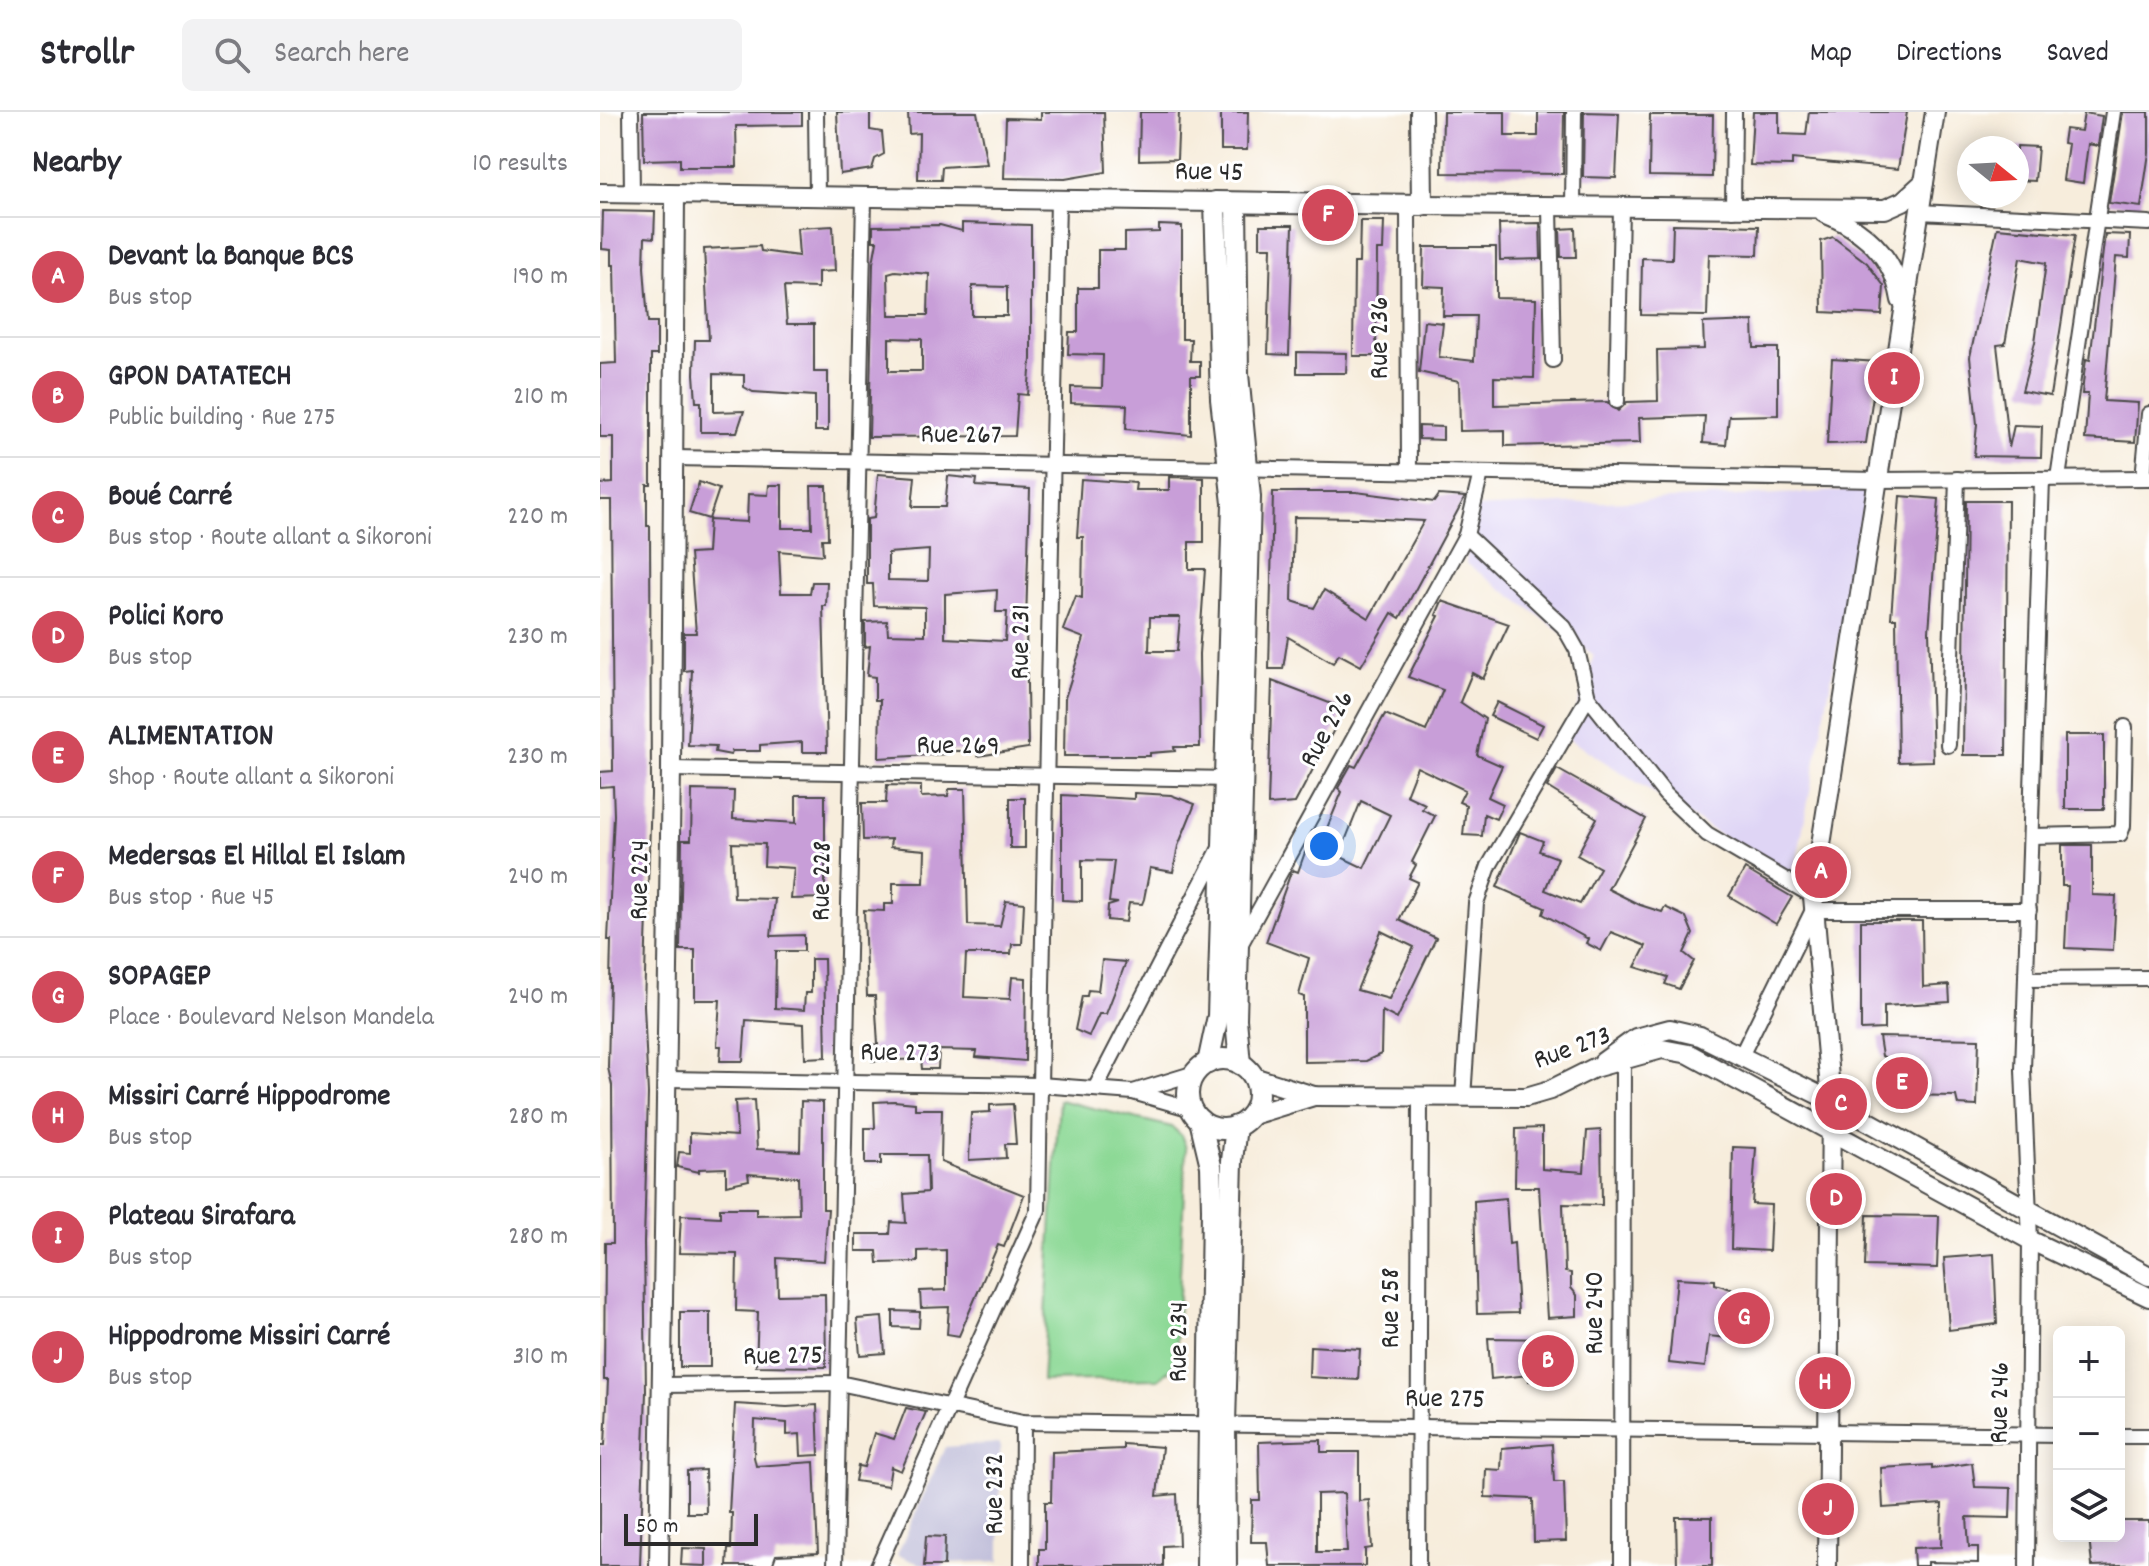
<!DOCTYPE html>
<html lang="en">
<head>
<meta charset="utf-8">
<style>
	:root { --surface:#fff; --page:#f2f2f3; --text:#2b2b33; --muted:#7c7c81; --line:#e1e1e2; --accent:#d1495b }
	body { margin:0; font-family:Dekko,sans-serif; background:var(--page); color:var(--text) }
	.controls { position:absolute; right:24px; bottom:24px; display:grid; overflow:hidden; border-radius:12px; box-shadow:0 4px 20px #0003 }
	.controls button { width:72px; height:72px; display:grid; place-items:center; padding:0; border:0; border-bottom:2px solid var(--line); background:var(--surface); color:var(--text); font:40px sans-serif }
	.compass { position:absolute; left:1357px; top:24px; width:72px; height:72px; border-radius:50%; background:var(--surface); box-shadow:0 4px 20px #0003; rotate:108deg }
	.scale { position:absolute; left:24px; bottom:20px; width:134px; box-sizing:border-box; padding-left:8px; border:4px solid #2b2b2b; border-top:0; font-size:22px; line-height:28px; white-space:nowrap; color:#2b2b2b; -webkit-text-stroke:6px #fff; paint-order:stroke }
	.you { position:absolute; left:724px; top:734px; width:28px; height:28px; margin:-20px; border:6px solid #fff; border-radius:50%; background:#1a73e8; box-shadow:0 0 0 12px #1a73e833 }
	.badge { display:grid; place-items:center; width:52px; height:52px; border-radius:50%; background:var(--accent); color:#fff; font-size:26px; font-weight:700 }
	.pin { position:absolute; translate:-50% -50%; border:4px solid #fff; box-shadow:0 2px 8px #0006 }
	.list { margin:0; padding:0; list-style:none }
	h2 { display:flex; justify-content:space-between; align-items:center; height:104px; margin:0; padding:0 32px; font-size:34px }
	h2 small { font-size:26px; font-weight:400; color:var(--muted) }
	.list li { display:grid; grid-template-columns:52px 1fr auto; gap:24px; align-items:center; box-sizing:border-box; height:120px; padding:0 32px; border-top:2px solid var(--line) }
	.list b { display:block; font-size:30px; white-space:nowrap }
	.list p { margin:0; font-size:26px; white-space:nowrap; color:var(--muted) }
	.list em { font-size:26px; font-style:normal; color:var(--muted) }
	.icon { flex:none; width:44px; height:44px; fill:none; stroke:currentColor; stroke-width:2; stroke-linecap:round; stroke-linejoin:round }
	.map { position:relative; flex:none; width:1549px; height:1454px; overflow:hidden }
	header { display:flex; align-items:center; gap:48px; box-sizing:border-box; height:112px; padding:0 40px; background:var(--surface); border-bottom:2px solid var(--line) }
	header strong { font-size:38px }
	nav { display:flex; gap:44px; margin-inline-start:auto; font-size:28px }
	.search { width:560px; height:72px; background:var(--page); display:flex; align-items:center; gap:20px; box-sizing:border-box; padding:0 28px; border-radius:12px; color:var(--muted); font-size:30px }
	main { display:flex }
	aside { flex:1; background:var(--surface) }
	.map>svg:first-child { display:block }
	.built { fill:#dfd5f5 }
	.industrial { fill:#c3c1db }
	.green { fill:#8dd996; stroke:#5c8260; stroke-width:2 }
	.building { fill:#c89ed8; fill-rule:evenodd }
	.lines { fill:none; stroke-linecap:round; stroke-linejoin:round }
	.minor-casing { stroke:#4a4846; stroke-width:18 }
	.tertiary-casing { stroke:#4a4846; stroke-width:22 }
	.secondary-casing { stroke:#4a4846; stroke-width:24 }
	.minor { stroke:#fff; stroke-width:14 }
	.tertiary { stroke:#fff; stroke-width:18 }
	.secondary { stroke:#fff; stroke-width:20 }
	.labels { text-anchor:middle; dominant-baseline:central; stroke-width:6; stroke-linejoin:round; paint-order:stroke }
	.street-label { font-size:28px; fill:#2b2b2b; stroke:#fff }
</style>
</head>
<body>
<header>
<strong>Strollr</strong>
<div class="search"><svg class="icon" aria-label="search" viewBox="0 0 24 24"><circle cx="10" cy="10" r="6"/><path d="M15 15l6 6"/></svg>Search here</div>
<nav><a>Map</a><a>Directions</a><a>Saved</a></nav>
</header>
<main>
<aside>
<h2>Nearby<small>10 results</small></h2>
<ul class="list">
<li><span class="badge">A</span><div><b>Devant la Banque BCS</b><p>Bus stop</p></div><em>190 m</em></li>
<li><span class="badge">B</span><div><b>GPON DATATECH</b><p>Public building · Rue 275</p></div><em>210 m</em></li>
<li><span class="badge">C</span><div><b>Boué Carré</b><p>Bus stop · Route allant a Sikoroni</p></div><em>220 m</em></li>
<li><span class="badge">D</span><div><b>Polici Koro</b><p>Bus stop</p></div><em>230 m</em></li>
<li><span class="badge">E</span><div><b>ALIMENTATION</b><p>Shop · Route allant a Sikoroni</p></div><em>230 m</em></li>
<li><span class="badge">F</span><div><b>Medersas El Hillal El Islam</b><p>Bus stop · Rue 45</p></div><em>240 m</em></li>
<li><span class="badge">G</span><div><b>SOPAGEP</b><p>Place · Boulevard Nelson Mandela</p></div><em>240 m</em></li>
<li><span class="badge">H</span><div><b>Missiri Carré Hippodrome</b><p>Bus stop</p></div><em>280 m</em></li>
<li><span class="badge">I</span><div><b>Plateau Sirafara</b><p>Bus stop</p></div><em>280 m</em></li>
<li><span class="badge">J</span><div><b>Hippodrome Missiri Carré</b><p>Bus stop</p></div><em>310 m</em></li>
</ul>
</aside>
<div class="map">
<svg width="1549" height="1454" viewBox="0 0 1549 1454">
	<rect width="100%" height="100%" fill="#fff"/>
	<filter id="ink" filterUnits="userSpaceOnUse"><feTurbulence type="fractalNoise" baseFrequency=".0125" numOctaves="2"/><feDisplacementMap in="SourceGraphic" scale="16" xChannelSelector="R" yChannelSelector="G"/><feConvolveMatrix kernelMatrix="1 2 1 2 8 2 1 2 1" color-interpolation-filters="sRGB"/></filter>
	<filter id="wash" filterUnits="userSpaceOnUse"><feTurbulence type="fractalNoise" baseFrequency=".006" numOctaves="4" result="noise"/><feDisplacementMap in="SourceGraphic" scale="32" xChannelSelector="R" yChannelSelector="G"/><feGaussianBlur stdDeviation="1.8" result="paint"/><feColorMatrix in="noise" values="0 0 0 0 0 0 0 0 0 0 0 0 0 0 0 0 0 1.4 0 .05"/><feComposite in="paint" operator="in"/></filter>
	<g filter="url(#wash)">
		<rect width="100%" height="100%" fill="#f7eddc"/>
		<path class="built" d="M1267 378 1193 769 967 626 994 543 866 451 873 396Z"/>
		<path class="industrial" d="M400 1331V1449L320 1452 297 1443 345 1335Z"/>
		<path class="green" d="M459 988 572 1015 581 1023 586 1036 576 1247 570 1258 558 1267 442 1269Z"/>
		<g id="blocks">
			<g class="building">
				<path d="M43 0H202V13L136 14 137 55H80V47L44 48Z"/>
				<path d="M237 0H270V18L282 20 284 42 275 47 272 57 240 62Z"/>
				<path d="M308 0H377L387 52 342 55 341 68H318L319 21 309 22Z"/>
				<path d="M441 0H504L506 60 465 67 404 66 406 6 441 7Z"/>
				<path d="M540 0H579L577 47 539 48Z"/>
				<path d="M621 0H648L647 38H621Z"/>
				<path d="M843 0H905V24H938V0H964L963 62 842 61Z"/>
				<path d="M984 0 1019 1 1016 66 983 65Z"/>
				<path d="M1153 0H1179V22L1206 23 1209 0H1307L1298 57 1192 47V54L1150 53Z"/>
				<path d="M1523 0H1549V41L1541 95 1509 91Z"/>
				<path d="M1484 1 1502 4 1498 34 1488 32 1483 71 1463 68 1468 32 1463 31 1465 17 1481 19Z"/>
				<path d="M1050 3H1113L1112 65 1049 64Z"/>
				<path d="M1417 34 1438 35 1435 69 1417 68Z"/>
				<path d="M3 99 55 100 54 126 45 125 44 155 48 210H57V243H51V373H47V414H50L51 683 44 893 48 982 44 1131 46 1279 40 1454H0V1333H5L8 1268H4L5 1131H13L12 973 8 956 11 828H8L14 703 13 674 0 675V660L13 659 11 388H0V372L13 371V325H0V252L16 251 14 153H11V138L2 137Z"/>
				<path d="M760 109H784L783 138H777L776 244H753L754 151H759Z"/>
				<path d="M362 111 431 113V247L428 283 418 282 415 324 269 325 273 151 277 129H273V114L340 113 362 119ZM295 159 329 162 328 203H289L288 161ZM372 174 407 175V204H372ZM289 226 322 227V259H289Z"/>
				<path d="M940 111 941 147 900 148 899 112Z"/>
				<path d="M1073 112 1159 114 1158 143 1109 142 1107 204 1041 203 1042 146 1072 147Z"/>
				<path d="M559 113 582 114V227H591L590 249H600V264H591V323L526 317 527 293 471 291V275L502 276 503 243 468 242 469 220H478V176H498V138H525V121L559 120Z"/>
				<path d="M660 113H693L689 243 668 242 671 135H660Z"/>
				<path d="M233 114 235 159 218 160V176L184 175 187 212H214V260H228V319H215V284L153 280 144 275V263L114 262V300L144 299 137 320H101V290H96L94 262 95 228H109L104 137 160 134 161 139 199 144 197 116Z"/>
				<path d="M975 116 976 145H961L960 117Z"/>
				<path d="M1397 116 1475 123 1450 284 1422 279 1435 230 1446 151 1420 146 1405 232 1397 233 1409 336 1414 313 1442 314 1441 345 1374 344 1377 312 1370 245Z"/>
				<path d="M1505 122 1530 123 1529 146 1516 145 1504 289 1538 291 1535 330 1485 327 1488 282H1482L1484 263 1486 247 1490 248Z"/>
				<path d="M1233 125 1267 151 1284 174 1282 203 1222 200 1221 129Z"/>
				<path d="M824 135H896V186L936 187 934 266 894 265V293L1007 290 1018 299 1027 290 1058 289 1057 238 1104 237 1103 211 1153 209 1154 236H1178V303L1129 304 1126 333 1103 331 1105 304 1039 306 1040 331 905 334V318L860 319 859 269 819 260 824 209 843 211 839 245 874 249 876 204H843L844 175 823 174Z"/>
				<path d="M697 240 747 241 746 261H697Z"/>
				<path d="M1232 247 1278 250 1266 331 1227 332Z"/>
				<path d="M819 314 843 315V328L819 327Z"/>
				<path d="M278 362 315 365 312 395H345L348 364 377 367 376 374 430 377 426 510 428 636 378 644 377 639H347V642L279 646 280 588H275V565L267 564 270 534 265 535V510L287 509 288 522 325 523V495L274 494 273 472H267V407L274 406ZM329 438 328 469 288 468V441ZM397 478 396 500H407L405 529 345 526V482Z"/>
				<path d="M569 365 604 366V430H589V457H605L599 542 600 635H574L575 639 550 641V644H464L465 586 484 526 463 518 476 484 482 486 483 425H477L481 367 536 371 535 378H569ZM550 505H580L577 539H549Z"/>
				<path d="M99 370 119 377 109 407 89 401Z"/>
				<path d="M169 373H182V416H212L211 374H227L228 427H222L223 443 179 439 181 481H210L212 470H227L226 494H223L227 640H202V630L160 633V639H132L131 643 115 640 116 634 88 633 92 558 84 559V521H96L90 442 107 441 109 408 147 410 148 382 168 383Z"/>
				<path d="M673 380H756L834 390 839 383 865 385 800 506 792 501 761 554 739 542 733 551 688 525 683 557H669ZM694 405 761 406 824 409 769 506 724 478 714 496 692 489Z"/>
				<path d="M1300 384 1339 387 1329 519 1333 649 1298 650 1296 506H1291Z"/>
				<path d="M1366 389H1408L1406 643H1363Z"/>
				<path d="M842 489 909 512 883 567 872 561 860 590 885 607 877 643 902 654 888 685 903 692 896 707 884 702 882 724 863 723 866 693 859 690 865 678 817 655 806 683 825 692 822 697 835 704 812 750 816 753 809 766 818 770 799 808 836 826 797 907 782 899 781 942 766 949 704 950V885L699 883 709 846 666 830 690 763 693 758 698 760 709 729 720 733 742 680 738 676 751 653 756 655 785 602 826 619 843 578 808 565 839 504 836 503ZM761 689 790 703 764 756 739 744ZM781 819 814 835 789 887 757 878Z"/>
				<path d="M672 569 745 597 695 691 668 693Z"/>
				<path d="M897 590 943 613 936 626 890 604Z"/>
				<rect x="1465" y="623" width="39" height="74"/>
				<path d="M957 657 1046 707 1008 777 1040 793 1062 800 1065 795 1086 805 1093 822 1084 841 1094 849 1079 877 1065 872 1068 865 1035 855 1046 834 1011 820 1001 839 986 831 988 827 943 802 945 796 897 775 920 720 943 729 939 739 958 746 945 778 980 792 1000 756 977 743 997 706 947 675Z"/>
				<path d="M287 673 321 674V685L348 684 349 677H365L368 813 400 814 406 789 424 791 422 832H412L411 842H366L364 885 410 887 412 865 426 866 425 949 376 945 377 939 339 938 338 957H322L321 947 272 949V933L278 932 275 884H267L264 798 284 799V792H293V771H324L325 738 290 735 291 727 263 728 262 691H286Z"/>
				<path d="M92 678 134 679 133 707 196 711V683H225V786L191 787 194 756 164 754 165 732 132 731 134 786 175 787 171 824 204 823V839H176L175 896 204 898 205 881H211V847H224L226 945 205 946 204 912 146 908 143 949H120L121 934H117L120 888H95V838H80L82 728H91Z"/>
				<path d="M534 681 571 683 595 692 578 734 573 760 550 756 544 787 542 792 529 791 526 810 507 808 508 794 518 791 509 790 514 749 482 748V789L462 788V683L534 687Z"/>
				<rect x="410" y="686" width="15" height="50"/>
				<path d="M1462 733H1492V783L1516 784 1513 838 1465 836 1468 774H1462Z"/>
				<path d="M1145 757 1192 785 1176 812 1129 784Z"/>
				<path d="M1261 809H1322L1323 875 1349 873 1350 890 1284 894V917L1261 918Z"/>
				<path d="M502 848 526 850 506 902H499L489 924 475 918 482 884H487L488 878 498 879Z"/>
				<path d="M1279 925 1379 927 1377 994 1358 993 1356 984 1300 983 1301 971 1287 967 1292 949 1282 944Z"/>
				<path d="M154 988 157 1037 200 1039 201 989 223 990V1097H228L224 1149 177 1146 178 1183 225 1182 226 1255 156 1254 158 1200 136 1199 137 1142 79 1141 81 1103 120 1105V1096H156V1103L199 1102 198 1065 148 1062 149 1068 126 1073V1056L99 1057V1060L77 1055 79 1040 90 1041V1021L137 1024 135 989Z"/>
				<path d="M294 989 315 991V997H342L341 1050 424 1083 404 1135 398 1133 359 1224 347 1222 349 1195 321 1196 320 1179 346 1178V1138L318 1139V1150L278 1151 277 1139H256V1122H290L291 1110 306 1111 304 1082 328 1080 327 1043H281V1052H265V1016H275L274 990Z"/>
				<path d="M413 992 416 1032H405L406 1046 369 1048 371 1001 390 1000V993Z"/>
				<path d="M942 1016V1057L984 1060 987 1019 1001 1018 1002 1093 963 1092 965 1160 971 1161V1176L977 1183V1204L947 1206 939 1075H915L916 1017Z"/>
				<path d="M1133 1035 1156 1036 1152 1092 1171 1093 1169 1139 1131 1137Z"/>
				<path d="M906 1086 909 1132 914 1131 918 1201 877 1202 874 1089Z"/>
				<path d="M1267 1103 1339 1104 1337 1156 1265 1154Z"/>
				<path d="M1394 1142 1397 1212 1349 1218 1344 1146Z"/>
				<path d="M1077 1166 1115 1168V1172L1160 1186 1155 1229 1109 1224 1105 1255 1069 1251Z"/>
				<path d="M293 1199 320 1200 319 1216 293 1215Z"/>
				<rect x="80" y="1200" width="30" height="55"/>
				<path d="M282 1205 285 1241 260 1243 257 1207Z"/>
				<path d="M888 1226 956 1227 955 1269H929V1263L891 1267Z"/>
				<path d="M710 1234 760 1237 758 1268 709 1265Z"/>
				<path d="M135 1292 187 1295 217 1293 219 1343 201 1344 200 1322 187 1323V1311L155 1308 154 1345 156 1354 214 1350 218 1441 176 1443 172 1454H127L128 1437H131L132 1401H129Z"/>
				<path d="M306 1296 326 1300 301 1359 291 1355 288 1374 255 1369 258 1354 264 1355 274 1321 294 1327Z"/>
				<path d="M721 1328V1340H759V1389L769 1388 772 1436 765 1437V1454H669L667 1430H651L652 1388H660L659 1330ZM744 1381 747 1440H717V1382Z"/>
				<path d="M523 1332 562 1335 557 1384 577 1382 579 1433 563 1434V1454H439V1437H445V1390H451L452 1340 523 1337Z"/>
				<path d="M952 1332 954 1370H964L966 1429 934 1430 933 1387 885 1385 886 1357 901 1358 902 1336Z"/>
				<path d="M1372 1351 1375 1375 1411 1376 1410 1406 1367 1405 1369 1435H1378V1451L1328 1450V1454H1314L1313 1436 1341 1435 1342 1392 1283 1396 1281 1356 1332 1353V1357Z"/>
				<path d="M105 1358 106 1401H87V1359Z"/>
				<path d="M1076 1405H1112V1454H1077Z"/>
				<path d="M1519 1409H1549V1452L1492 1454 1489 1424H1519Z"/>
				<path d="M326 1424 345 1425 344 1454H324Z"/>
				<path d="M82 1436 106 1437V1454L81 1453Z"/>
			</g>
		</g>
	</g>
	<g filter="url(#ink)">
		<use href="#blocks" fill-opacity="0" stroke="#4a4846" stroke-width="2"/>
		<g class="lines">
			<g class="minor-casing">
				<g id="minor">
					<path d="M31 0 32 81"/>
					<path d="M216 0 217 85"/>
					<path d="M808 93 809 359"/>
					<path d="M950 95 953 248"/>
					<path d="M973 95 974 0"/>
					<path d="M1133 98 1134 0"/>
					<path d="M1319 100 1549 111"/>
					<path d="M1017 289 1021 96"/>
					<path d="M74 346 1278 368 1549 366"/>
					<path d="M1458 366 1513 0"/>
					<path d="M1543 366 1549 302"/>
					<path d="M866 423 964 515 977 538 988 585 1065 682 1107 722 1213 784"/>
					<path d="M1348 633 1357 367"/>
					<path d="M71 657 631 667"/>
					<path d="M1432 724 1520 722 1523 714 1525 615"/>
					<path d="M640 833 866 423 881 361"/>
					<path d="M1426 867 1549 866"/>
					<path d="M1141 944 1213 798H1429"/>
					<path d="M67 967 440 973 533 980 592 997"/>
					<path d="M495 977 620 736"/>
					<path d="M533 980 595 961"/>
					<path d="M863 986 876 791 889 754 988 585"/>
					<path d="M62 1273 239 1271 423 1310 1459 1323"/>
					<path d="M1519 1324H1549"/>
					<path d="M235 1454 264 86"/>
					<path d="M278 1454 438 1098 440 973 458 88"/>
					<path d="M422 1454 423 1310"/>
					<path d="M818 1454 820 987"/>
					<path d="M1022 1454 1023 939"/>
					<path d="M1427 1454 1430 1128 1423 958 1442 367"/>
				</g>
			</g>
			<g class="tertiary-casing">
				<g id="tertiary">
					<path d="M0 81 615 90"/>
					<path d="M822 93 1285 97 1303 89 1324 70"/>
					<path d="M1224 101C1264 117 1294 144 1301 188"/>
					<path d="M1003 950 1036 926 1070 917 1100 924 1231 989 1549 1164"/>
					<path d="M653 965 714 984 926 985 950 978 994 956 1062 937 1089 942 1430 1128 1549 1185"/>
					<path d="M649 1004 714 984"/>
					<path d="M59 1454 71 657 75 83"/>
					<path d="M1227 1454 1231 989 1213 784 1335 0"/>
				</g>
			</g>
			<g class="secondary-casing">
				<g id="secondary">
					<path d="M636 91 638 262 650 385 636 907 640 952"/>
					<circle cx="623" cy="982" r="35"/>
					<path d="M608 951 618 904 633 391 621 287 615 90 822 93 821 0"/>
					<path d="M600 1008 611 1054 612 1097 607 1454"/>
					<path d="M626 1454 625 1312 632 1049 636 1014"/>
				</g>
			</g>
			<use href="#minor" class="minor"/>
			<use href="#tertiary" class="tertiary"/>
			<use href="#secondary" class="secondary"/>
		</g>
	</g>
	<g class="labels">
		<g class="street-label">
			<text transform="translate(609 62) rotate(1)">Rue 45</text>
			<text transform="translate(782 226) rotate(-90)">Rue 236</text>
			<text transform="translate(361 325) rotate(1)">Rue 267</text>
			<text transform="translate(423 530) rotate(-89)">Rue 231</text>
			<text transform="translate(729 618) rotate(-61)">Rue 226</text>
			<text transform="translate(358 636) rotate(1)">Rue 269</text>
			<text transform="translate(42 768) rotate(-89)">Rue 224</text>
			<text transform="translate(224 769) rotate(-89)">Rue 228</text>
			<text transform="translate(973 938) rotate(-20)">Rue 273</text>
			<text transform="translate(300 943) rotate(1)">Rue 273</text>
			<text transform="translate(793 1196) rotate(-90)">Rue 258</text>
			<text transform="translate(997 1201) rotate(-90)">Rue 240</text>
			<text transform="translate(581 1230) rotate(-89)">Rue 234</text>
			<text transform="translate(183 1246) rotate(-1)">Rue 275</text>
			<text transform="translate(845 1289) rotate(1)">Rue 275</text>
			<text transform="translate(1402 1291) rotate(-89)">Rue 246</text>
			<text transform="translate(397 1382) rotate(-90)">Rue 232</text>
		</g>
	</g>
</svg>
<div class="controls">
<button>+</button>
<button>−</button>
<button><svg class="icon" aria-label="layers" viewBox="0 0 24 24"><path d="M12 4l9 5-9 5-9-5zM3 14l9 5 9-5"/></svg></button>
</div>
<svg class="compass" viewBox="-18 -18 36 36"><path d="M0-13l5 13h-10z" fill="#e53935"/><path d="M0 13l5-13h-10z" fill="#7c7c81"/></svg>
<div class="scale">50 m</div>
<div class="you"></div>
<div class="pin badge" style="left:1221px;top:760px">A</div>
<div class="pin badge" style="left:948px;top:1249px">B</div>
<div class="pin badge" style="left:1241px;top:992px">C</div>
<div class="pin badge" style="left:1236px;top:1087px">D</div>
<div class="pin badge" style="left:1302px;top:971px">E</div>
<div class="pin badge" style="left:728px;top:103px">F</div>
<div class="pin badge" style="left:1144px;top:1206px">G</div>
<div class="pin badge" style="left:1225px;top:1271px">H</div>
<div class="pin badge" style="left:1294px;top:266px">I</div>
<div class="pin badge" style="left:1228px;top:1397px">J</div>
</div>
</main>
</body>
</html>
